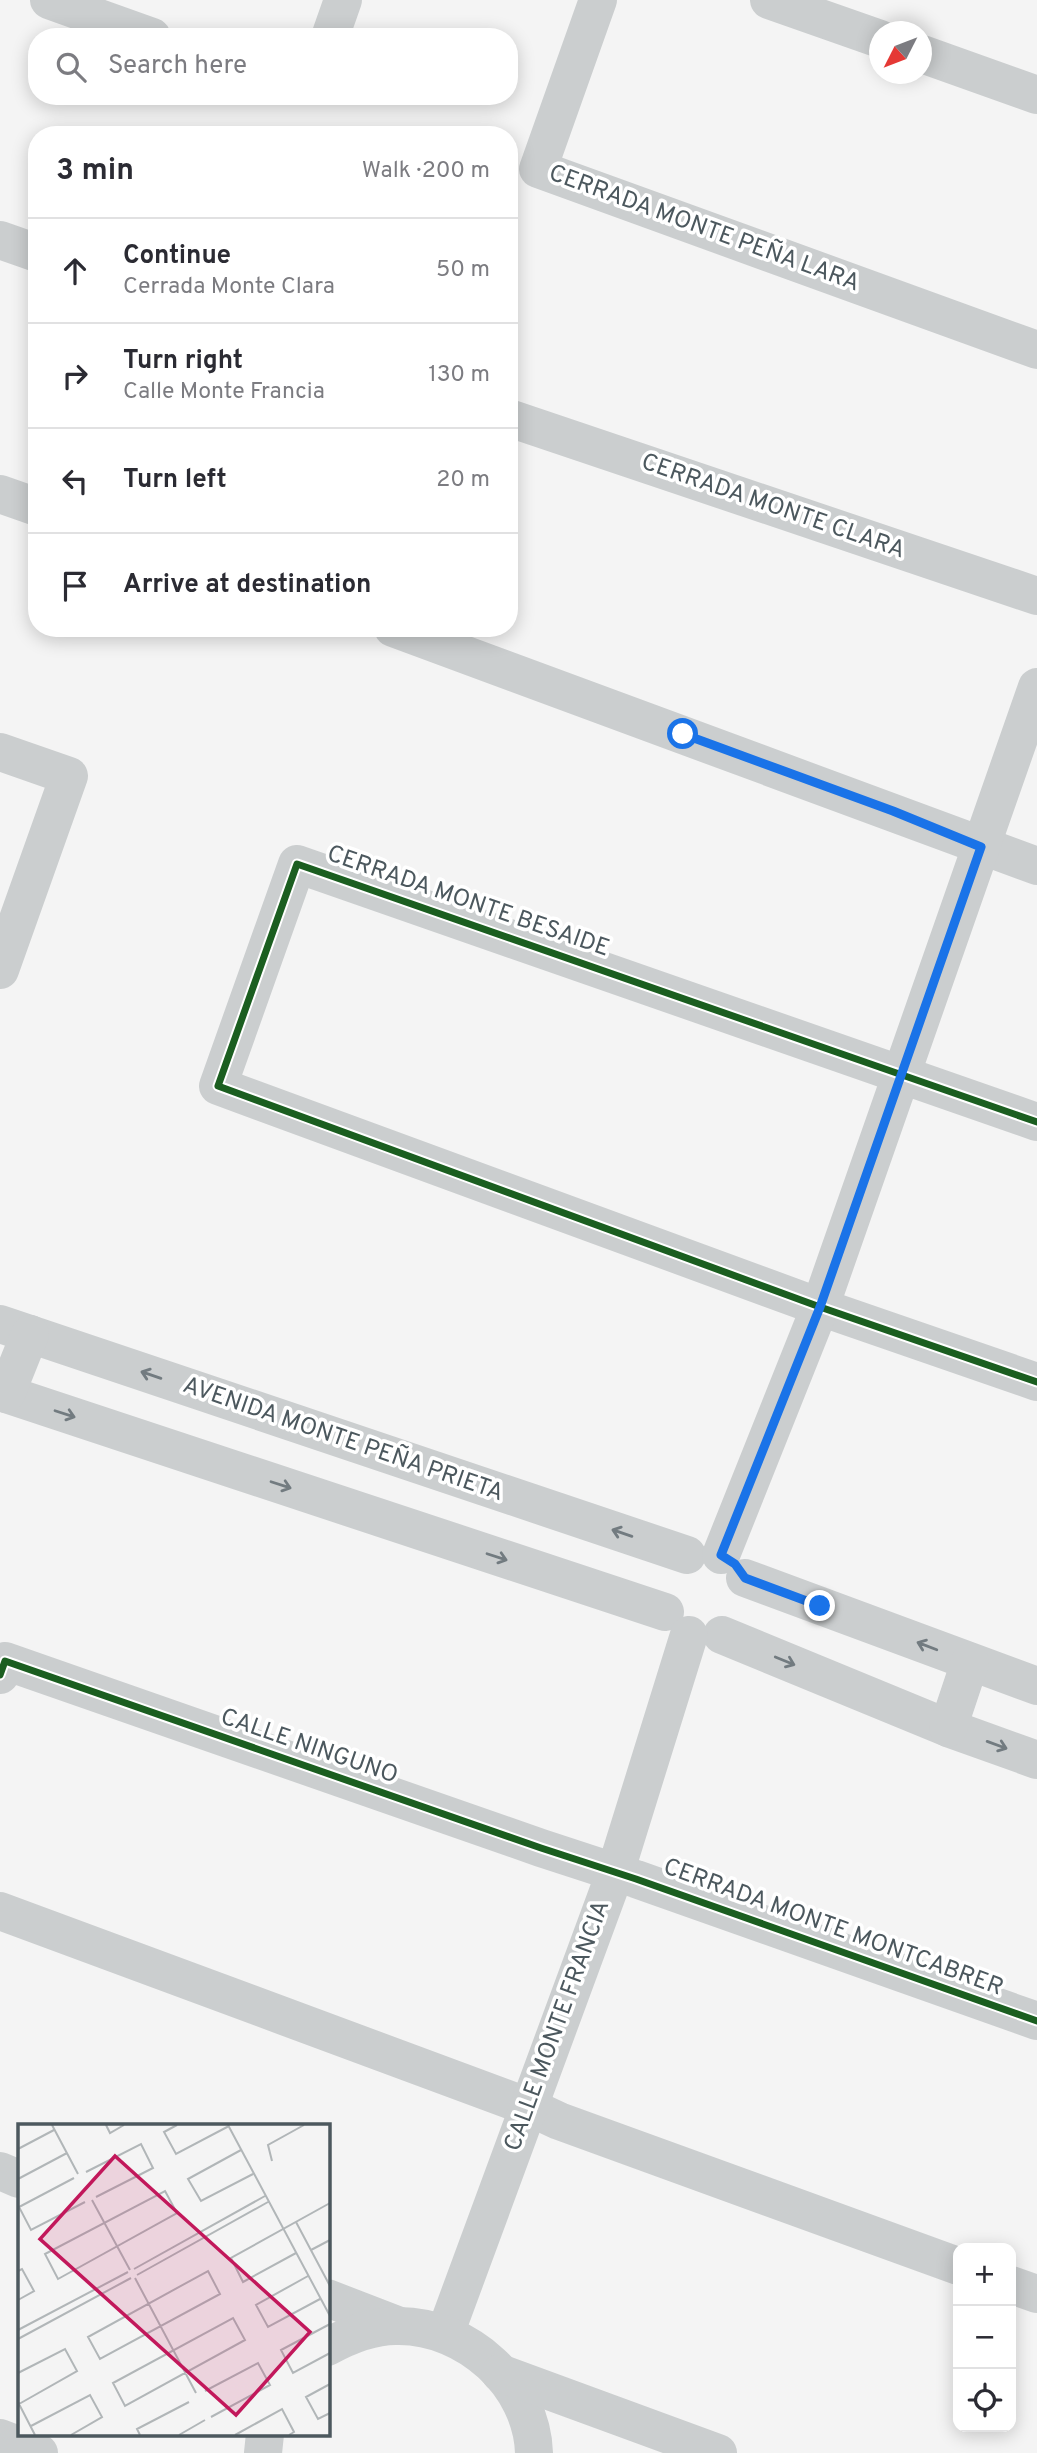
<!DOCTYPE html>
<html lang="en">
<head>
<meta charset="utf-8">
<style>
	:root { --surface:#fff; --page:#f7f7f7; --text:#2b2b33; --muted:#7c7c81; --line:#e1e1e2 }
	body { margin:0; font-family:Overpass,sans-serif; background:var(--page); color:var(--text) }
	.controls { position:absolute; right:21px; bottom:21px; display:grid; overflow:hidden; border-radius:14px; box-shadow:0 4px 18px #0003 }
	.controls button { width:63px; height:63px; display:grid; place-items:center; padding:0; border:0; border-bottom:2px solid var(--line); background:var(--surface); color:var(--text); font:35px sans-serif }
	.compass { position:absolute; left:869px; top:21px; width:63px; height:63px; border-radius:50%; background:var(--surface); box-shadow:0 4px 18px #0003; rotate:228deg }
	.stop { position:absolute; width:21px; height:21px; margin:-16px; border:5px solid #1a73e8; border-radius:50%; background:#fff }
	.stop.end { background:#1a73e8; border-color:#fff; box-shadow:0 2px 7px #0008 }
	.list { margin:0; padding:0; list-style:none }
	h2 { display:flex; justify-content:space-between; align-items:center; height:91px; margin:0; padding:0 28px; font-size:30px }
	h2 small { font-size:23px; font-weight:400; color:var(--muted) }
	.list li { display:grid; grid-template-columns:46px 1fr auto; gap:21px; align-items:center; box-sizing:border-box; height:105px; padding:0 28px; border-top:2px solid var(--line) }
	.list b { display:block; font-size:26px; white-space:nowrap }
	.list p { margin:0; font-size:23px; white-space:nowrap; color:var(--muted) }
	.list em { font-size:23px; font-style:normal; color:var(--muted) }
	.icon { flex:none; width:38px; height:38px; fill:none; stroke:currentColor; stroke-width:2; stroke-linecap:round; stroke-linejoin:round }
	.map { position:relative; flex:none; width:1037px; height:2453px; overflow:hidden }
	.search { position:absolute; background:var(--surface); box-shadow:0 4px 18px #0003; left:28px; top:28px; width:490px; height:77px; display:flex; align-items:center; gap:18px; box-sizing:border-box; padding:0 24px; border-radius:28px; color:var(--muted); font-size:26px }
	.panel { position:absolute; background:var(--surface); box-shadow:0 4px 18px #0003; left:28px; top:126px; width:490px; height:511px; border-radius:28px }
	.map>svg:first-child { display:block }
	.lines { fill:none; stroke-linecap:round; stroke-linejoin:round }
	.minor { stroke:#cbcecf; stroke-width:38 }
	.cycleway-casing { stroke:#fff; stroke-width:11 }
	.cycleway { stroke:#1b5e20; stroke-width:7 }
	.oneway { stroke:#727b80 }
	.route { stroke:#1a73e8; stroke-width:9 }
	.labels { text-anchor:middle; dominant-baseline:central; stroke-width:7; stroke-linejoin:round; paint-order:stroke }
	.street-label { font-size:24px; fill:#4c585e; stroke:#fff }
	.inset-road { fill:none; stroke:#b1b6b8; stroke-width:2 }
	.view { fill:#c2185b; fill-opacity:0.15; stroke:#c2185b; stroke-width:3.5 }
	.inset-edge { fill:none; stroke:#4c585e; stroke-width:3.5 }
</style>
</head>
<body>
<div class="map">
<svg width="1037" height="2453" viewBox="0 0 1037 2453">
	<rect width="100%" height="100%" fill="#f4f4f4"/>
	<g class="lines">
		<g class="minor">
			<path d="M49 0 152 37"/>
			<path d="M598 0 538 169 1037 350"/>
			<path d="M769 0 880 39"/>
			<path d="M330 37 343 0"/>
			<path d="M922 54 1037 95"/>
			<path d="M0 240 37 253"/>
			<path d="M509 418 1037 596"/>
			<path d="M0 494 37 507"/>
			<path d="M393 628 1037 866"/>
			<path d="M0 752 69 776 0 970"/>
			<path d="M1037 1122 297 864 218 1086 820 1307 1037 1382"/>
			<path d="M0 1324 687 1555"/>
			<path d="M0 1392 665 1612"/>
			<path d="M6 1394 30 1334"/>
			<path d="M721 1555 820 1307 1037 687"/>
			<path d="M745 1578 1037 1686"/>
			<path d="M722 1635 948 1728 1037 1760"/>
			<path d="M0 1675 5 1661 541 1848 636 1879 1037 2021"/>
			<path d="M948 1728 970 1662"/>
			<path d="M0 1911 529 2107 559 2121 958 2266"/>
			<path d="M0 2171 19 2179"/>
			<path d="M1011 2285 1037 2294"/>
			<path d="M327 2298 397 2325"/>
			<path d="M445 2334 615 1873 689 1635"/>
			<path d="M327 2347C349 2335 373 2325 399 2326 467 2326 532 2384 534 2453"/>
			<path d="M500 2373 718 2453"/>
			<path d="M0 2438 39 2453"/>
			<path d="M263 2453 265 2434"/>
		</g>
		<g class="cycleway-casing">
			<g id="cycleway">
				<path d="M1037 1122 297 864 218 1086 820 1307 1037 1382"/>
				<path d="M0 1675 5 1661 541 1848 636 1879 1037 2021"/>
			</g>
		</g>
		<use href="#cycleway" class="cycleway"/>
	</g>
	<defs><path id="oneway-shaft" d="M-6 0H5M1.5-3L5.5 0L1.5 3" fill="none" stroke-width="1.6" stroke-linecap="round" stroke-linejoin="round" transform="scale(1.75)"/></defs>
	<g class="oneway">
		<use href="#oneway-shaft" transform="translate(151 1375) rotate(-161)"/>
		<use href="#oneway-shaft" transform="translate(65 1414) rotate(18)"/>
		<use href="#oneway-shaft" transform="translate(281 1485) rotate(18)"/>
		<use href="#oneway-shaft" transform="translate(622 1533) rotate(-161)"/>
		<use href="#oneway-shaft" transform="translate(497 1557) rotate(18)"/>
		<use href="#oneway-shaft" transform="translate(927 1646) rotate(-159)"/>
		<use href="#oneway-shaft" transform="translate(785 1661) rotate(22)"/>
		<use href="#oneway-shaft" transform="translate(997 1745) rotate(20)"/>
	</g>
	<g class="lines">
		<path class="route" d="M683 734 893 811 981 847 820 1307 721 1555 735 1564 745 1578 820 1606"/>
	</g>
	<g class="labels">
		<g class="street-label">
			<text transform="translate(704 229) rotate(20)">CERRADA MONTE PEÑA LARA</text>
			<text transform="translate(773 507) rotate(19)">CERRADA MONTE CLARA</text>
			<text transform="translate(468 902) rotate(19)">CERRADA MONTE BESAIDE</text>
			<text transform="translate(343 1440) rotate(19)">AVENIDA MONTE PEÑA PRIETA</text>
			<text transform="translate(309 1747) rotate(19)">CALLE NINGUNO</text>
			<text transform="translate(833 1928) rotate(20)">CERRADA MONTE MONTCABRER</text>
			<text transform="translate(558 2026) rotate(-70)">CALLE MONTE FRANCIA</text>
		</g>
	</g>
	<g transform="translate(18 2124)">
		<rect width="312" height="312" fill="#f4f4f4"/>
		<path class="inset-road" d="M34 1 60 50M88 1 92 9 106 1M159 1 146 8 158 30 211 2M210 1 312 192M0 25 36 6M223 26 170 55 183 77 235 50M254 37 250 21 286 1M68 48 123 20 135 44 78 73M56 54 1 83 13 106 67 78M0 55 49 29M147 67 159 89 40 155 27 130ZM74 76 112 146M278 98 312 162M293 126 312 116M278 129 225 158 213 134 312 79M116 145 247 72M0 147 4 145 16 167 0 176M190 147 202 170 82 235 70 213ZM119 151 250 78M290 152 238 181 250 203 302 175M117 154 178 269M215 194 227 216 107 282 95 259ZM312 200 263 226 275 249 312 229M0 206 110 148M0 215 113 154M0 249 47 225 59 247 1 280M312 260 288 273 300 295 312 289M187 267 240 239 252 261 193 293M0 278 17 311M13 302 72 271 84 293 53 311M122 311 119 305 171 278M161 311 187 296M217 311 264 285 276 308 271 311"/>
		<path class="view" d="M97 32 292 208 218 291 22 115Z"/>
		<rect width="312" height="312" class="inset-edge"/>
	</g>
</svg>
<div class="controls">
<button>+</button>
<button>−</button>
<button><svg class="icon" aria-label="locate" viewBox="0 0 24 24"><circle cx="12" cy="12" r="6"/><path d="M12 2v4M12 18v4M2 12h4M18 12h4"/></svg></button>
</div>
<svg class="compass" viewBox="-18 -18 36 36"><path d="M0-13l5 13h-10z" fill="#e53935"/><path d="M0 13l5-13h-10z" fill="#7c7c81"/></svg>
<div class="stop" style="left:683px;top:734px"></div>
<div class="stop end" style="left:820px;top:1606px"></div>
<div class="search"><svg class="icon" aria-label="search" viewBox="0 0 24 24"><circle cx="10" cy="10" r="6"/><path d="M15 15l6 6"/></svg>Search here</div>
<section class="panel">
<h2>3 min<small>Walk · 200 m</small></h2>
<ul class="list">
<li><svg class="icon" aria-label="ahead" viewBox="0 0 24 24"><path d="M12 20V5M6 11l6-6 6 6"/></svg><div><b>Continue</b><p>Cerrada Monte Clara</p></div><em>50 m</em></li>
<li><svg class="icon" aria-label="right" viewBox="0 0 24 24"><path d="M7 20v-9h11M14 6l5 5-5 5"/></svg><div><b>Turn right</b><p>Calle Monte Francia</p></div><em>130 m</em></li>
<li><svg class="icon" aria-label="left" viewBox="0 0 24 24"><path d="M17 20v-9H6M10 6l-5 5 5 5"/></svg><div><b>Turn left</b></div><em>20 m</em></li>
<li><svg class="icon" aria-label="arrive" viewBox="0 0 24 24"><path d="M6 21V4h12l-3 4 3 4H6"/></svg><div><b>Arrive at destination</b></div></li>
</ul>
</section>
</div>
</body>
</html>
